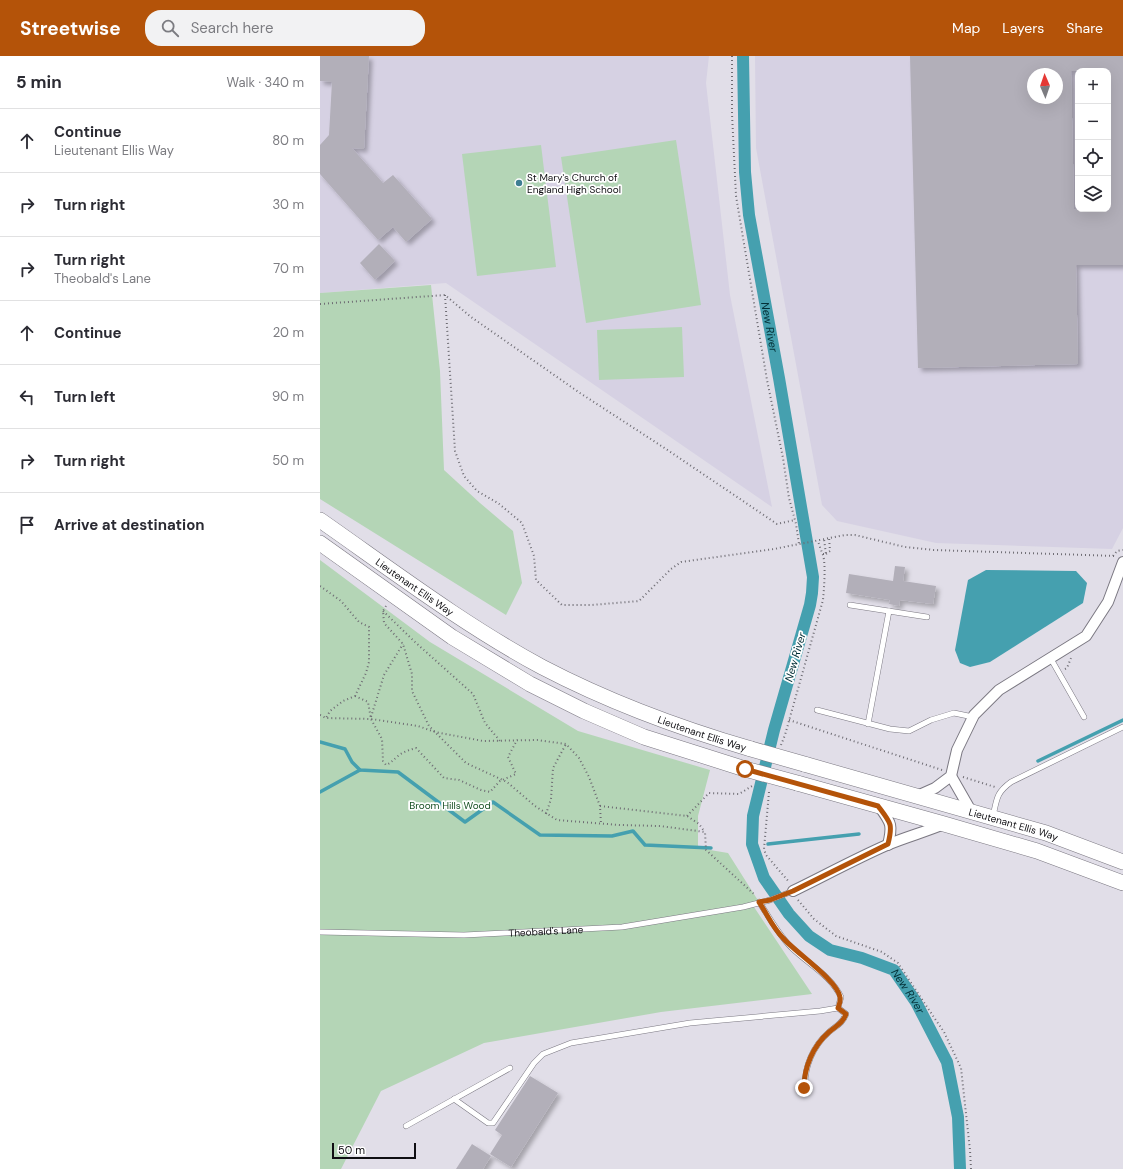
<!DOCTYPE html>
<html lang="en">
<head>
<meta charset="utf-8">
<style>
	:root { --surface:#fff; --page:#f2f2f3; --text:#2b2b33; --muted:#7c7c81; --line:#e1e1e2; --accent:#b45309 }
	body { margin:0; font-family:"DM Sans",sans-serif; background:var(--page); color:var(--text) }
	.controls { position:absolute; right:12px; top:12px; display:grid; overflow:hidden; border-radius:8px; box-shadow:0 4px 16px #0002 }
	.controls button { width:36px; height:36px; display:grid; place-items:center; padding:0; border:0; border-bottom:1px solid var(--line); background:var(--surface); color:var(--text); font:20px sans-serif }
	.compass { position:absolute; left:707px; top:12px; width:36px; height:36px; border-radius:50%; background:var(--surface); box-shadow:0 4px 16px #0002; rotate:358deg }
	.scale { position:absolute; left:12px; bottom:10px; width:84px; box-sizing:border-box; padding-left:4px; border:2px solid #0f0e12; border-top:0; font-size:11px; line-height:14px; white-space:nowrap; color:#0f0e12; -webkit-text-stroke:3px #fff; paint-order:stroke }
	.stop { position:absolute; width:12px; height:12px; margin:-9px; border:3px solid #b45309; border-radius:50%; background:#fff }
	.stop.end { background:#b45309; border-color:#fff; box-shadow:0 1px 4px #0008 }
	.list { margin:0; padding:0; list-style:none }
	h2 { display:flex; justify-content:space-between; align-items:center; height:52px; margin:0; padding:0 16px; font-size:17px }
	h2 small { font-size:13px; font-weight:400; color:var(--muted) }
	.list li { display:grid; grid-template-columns:26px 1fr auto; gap:12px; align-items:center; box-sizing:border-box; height:64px; padding:0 16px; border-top:1px solid var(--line) }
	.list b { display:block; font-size:15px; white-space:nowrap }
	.list p { margin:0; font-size:13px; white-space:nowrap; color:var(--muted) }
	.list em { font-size:13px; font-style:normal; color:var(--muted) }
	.icon { flex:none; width:22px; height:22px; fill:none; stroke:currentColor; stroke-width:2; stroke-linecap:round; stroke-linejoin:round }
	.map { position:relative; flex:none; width:803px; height:1113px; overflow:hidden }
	header { display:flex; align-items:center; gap:24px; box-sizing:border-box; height:56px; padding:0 20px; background:var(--accent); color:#fff }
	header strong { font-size:19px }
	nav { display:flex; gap:22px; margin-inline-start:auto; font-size:14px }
	.search { width:280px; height:36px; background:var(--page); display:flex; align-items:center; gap:10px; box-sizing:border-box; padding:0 14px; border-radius:16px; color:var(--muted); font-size:15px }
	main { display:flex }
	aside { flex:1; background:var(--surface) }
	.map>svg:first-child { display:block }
	.built { fill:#d6d1e3; fill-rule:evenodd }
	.green { fill:#b4d5b6 }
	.water { fill:#45a0af }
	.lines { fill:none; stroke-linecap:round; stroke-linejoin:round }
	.stream { stroke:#45a0af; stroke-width:3.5 }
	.canal { stroke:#45a0af; stroke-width:12 }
	.building { fill:#b2afb9; fill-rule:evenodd; filter:url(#shadow) }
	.service-casing { stroke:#7b7882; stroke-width:6 }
	.minor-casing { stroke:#7b7882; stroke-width:12 }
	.secondary-casing { stroke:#7b7882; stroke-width:16 }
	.path { stroke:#6e6c73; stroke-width:2; stroke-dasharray:1 3; stroke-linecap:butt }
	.service { stroke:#fff; stroke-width:5 }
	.minor { stroke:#fff; stroke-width:10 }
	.secondary { stroke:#fff; stroke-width:15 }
	.secondary-bridge-casing { stroke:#7b7882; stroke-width:16; stroke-linecap:butt }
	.secondary-bridge { stroke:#fff; stroke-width:15 }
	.route { stroke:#b45309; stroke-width:5 }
	.poi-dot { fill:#3e7d92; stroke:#fff; stroke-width:1.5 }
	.labels { text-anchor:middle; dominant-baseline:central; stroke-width:3.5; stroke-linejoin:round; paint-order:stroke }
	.poi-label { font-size:10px; fill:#0f0e12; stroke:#fff; text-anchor:start }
	.street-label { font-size:10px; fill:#0f0e12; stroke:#fff }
	.park-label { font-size:10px; fill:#175023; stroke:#fff }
	.water-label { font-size:11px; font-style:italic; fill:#033037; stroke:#fff }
</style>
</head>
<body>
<header>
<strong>Streetwise</strong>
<div class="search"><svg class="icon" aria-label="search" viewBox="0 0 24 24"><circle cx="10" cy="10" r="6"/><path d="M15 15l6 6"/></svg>Search here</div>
<nav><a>Map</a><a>Layers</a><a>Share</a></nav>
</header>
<main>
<aside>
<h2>5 min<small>Walk · 340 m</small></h2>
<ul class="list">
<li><svg class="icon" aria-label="ahead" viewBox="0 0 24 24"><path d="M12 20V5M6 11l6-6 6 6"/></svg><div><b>Continue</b><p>Lieutenant Ellis Way</p></div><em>80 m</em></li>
<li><svg class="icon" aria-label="right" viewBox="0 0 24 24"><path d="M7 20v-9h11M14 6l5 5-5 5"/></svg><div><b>Turn right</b></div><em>30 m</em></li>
<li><svg class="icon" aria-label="right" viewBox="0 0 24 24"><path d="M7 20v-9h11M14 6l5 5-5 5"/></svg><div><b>Turn right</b><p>Theobald's Lane</p></div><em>70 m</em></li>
<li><svg class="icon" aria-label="ahead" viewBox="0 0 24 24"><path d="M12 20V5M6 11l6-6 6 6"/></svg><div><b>Continue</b></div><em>20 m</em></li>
<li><svg class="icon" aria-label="left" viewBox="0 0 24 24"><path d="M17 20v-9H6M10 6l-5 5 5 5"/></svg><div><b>Turn left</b></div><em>90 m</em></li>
<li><svg class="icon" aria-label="right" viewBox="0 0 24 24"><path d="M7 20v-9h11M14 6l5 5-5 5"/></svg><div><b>Turn right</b></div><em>50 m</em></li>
<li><svg class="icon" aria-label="arrive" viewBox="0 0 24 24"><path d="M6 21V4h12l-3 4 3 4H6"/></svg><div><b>Arrive at destination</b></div></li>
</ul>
</aside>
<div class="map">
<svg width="803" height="1113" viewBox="0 0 803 1113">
	<defs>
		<filter id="shadow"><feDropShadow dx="3.5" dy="3.5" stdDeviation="2" flood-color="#0004"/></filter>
	</defs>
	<rect width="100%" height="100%" fill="#e1dee8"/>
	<g class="built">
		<path d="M0 0H389L386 27 410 239 452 451 126 227 0 237Z"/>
		<path d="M435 0H803V472L792 493 616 487 517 465 502 449 436 92ZM758 15H788V153H758ZM713 18H737V42H713Z"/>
	</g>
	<g class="green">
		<path d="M356 84 381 249 266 267 241 101Z"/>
		<path d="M221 89 236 211 157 220 142 98Z"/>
		<path d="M111 229 120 315 124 414 160 447 193 475 202 527 186 559 0 443V237Z"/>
		<path d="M362 271 364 321 279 324 277 274Z"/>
		<path d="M0 504 110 586 258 675 390 714 378 760V792L408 797 439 846 434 851 492 938 341 956 164 987 61 1035 21 1113H0Z"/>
	</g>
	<path class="water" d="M666 514 756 515 767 527 763 547 670 606 650 611 640 607 635 594 648 524Z"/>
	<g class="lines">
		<g class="stream">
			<path d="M0 686 25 693 32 706 40 714 78 716 145 766 173 746 220 779 292 780 313 775 325 789 391 792"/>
			<path d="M718 705 803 664"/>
			<path d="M0 736 40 714"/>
			<path d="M448 788 539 778"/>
		</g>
		<path class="canal" id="s1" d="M423 0 425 116 429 159 459 322 493 521 492 537 490 549 454 674 433 760 432 788 444 822 469 858 489 880 510 894 542 902 574 914 596 946 627 1006 638 1061 640 1113"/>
	</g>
	<g class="building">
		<path d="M0 0H49L44 93 32 92 63 127 73 119 112 163 86 186 73 171 58 184 0 118V89L9 79 12 26 0 25Z"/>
		<path d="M590 0H803V209H756L758 308 598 312ZM751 15H788V153H754ZM713 18H737V42H713Z"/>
		<path d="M59 188 75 205 55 224 40 207Z"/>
		<path d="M575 510 585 511 583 525 616 530 613 548 580 544 579 550 569 548 570 544 526 537 529 518 573 525Z"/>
		<path d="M210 1020 238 1037 191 1111 170 1098 182 1079 175 1074Z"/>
		<path d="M152 1088 171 1100 163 1113H136Z"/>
	</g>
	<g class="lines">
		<g class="service-casing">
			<g id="service">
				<path d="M530 549 607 561"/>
				<path d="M731 603 764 661"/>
				<path d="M497 654 570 673 589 675 611 664 634 657 653 661"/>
				<path d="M548 668 569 555"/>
				<path d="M673 760C677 743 676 737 691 726L803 671"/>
				<path d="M439 846C450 862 459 880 473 893 490 909 511 920 521 941L518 952"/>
				<path id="s2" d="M0 876 144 879 302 871 423 851 450 844 473 835"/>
				<path d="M134 1043 168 1067H173L214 1007 223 998 251 987 370 967 500 955 518 952 526 958C523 967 516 970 509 976 493 990 484 1011 485 1032"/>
				<path d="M86 1070 190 1012"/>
			</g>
		</g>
		<g class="minor-casing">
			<g id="minor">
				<path d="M631 720 651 755"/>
				<path d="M597 740 615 732 631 720 637 694 654 659 679 634 766 580 788 546 803 506"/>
				<path d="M559 750C571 767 573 768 568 789"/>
				<path d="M473 835C504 820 535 803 567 789 586 781 605 776 624 768"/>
			</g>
		</g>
		<g class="secondary-casing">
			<g id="secondary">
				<path id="s3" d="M0 464C73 515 144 569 222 611 289 646 359 672 431 693"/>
				<path d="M0 487 132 581 210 628 264 655 324 681 425 713"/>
				<path id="s4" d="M484 708 726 777 803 806"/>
				<path d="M477 727 624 768 717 795 803 827"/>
			</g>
		</g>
		<g class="path">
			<path d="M412 0V58L416 140 447 324 463 402 469 442 476 468 479 488"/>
			<path d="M125 239 135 395 144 420 157 435 178 447 202 467 214 500 216 524 242 549H272L319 545 351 513 361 506 454 493 525 479H535L585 491 614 494 796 500"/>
			<path d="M0 248 125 239 151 261 260 337 346 393 457 468 475 464"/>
			<path d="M503 498H506L504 483"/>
			<path d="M506 498 510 495 509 481"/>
			<path d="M793 500 797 495 803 494"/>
			<path d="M0 530 21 545 39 566 49 571V606L46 617 35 640 23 645 10 655 6 662"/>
			<path d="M66 550 63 555 64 567 83 588 92 618V635L109 670 146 707 187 726 215 750 237 764 299 769 340 770 385 776 386 794 435 839"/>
			<path d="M63 555 96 587 153 638 165 667 180 685"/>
			<path d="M745 613 747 612 751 602"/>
			<path d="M35 640 48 646 51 663 62 683 63 705 66 709C71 707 73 704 77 701 82 696 89 694 96 692L124 722 139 724 161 734 170 736 180 725 196 718 188 701 197 684"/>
			<path d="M0 659 6 662 51 663 98 670 115 676 163 685 217 684 246 688 259 702 269 721 280 750 281 768"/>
			<path d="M51 661 64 619 83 588"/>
			<path d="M469 664 622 714"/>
			<path d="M461 689 465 679 503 544C504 533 506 509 503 499 501 494 499 489 498 484"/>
			<path d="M643 721 675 731"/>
			<path d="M449 736 444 793 446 799 469 826"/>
			<path d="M280 750 367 760 379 768 384 775"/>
			<path d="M226 758 231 743 233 712 246 688"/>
			<path d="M367 760 389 737 419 738 432 730"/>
			<path d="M478 844 494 863 516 880 562 896 578 907 609 954 624 976 641 1012 650 1094 651 1113"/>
		</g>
		<use href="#service" class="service"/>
		<use href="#minor" class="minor"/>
		<use href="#secondary" class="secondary"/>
		<g class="secondary-bridge-casing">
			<g id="secondary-bridge">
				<path d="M431 693 484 708"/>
				<path d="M425 713 477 727"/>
			</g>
		</g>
		<use href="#secondary-bridge" class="secondary-bridge"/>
	</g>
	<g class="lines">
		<path class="route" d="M425 713 558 750C571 767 573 768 568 788L473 835 450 844 439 846C447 858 453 872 463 882 475 896 517 924 520 941 521 945 519 949 518 952L526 958C523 967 516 970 509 976 493 990 484 1011 484 1032"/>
	</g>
	<circle class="poi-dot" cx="199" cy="127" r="4"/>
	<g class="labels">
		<g class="poi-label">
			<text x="207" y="121">St Mary's Church of<tspan x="207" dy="12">England High School</tspan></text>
		</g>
		<g class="street-label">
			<text stroke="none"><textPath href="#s3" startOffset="116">Lieutenant Ellis Way</textPath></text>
			<text stroke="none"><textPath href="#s3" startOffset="440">Lieutenant Ellis Way</textPath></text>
			<text stroke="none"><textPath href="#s4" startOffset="218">Lieutenant Ellis Way</textPath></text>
			<text stroke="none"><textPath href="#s2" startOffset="226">Theobald's Lane</textPath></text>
		</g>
		<g class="park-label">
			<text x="130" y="749">Broom Hills Wood</text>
		</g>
		<g class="water-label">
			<text stroke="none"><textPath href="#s1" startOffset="273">New River</textPath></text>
			<text transform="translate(475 601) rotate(-74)">New River</text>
			<text stroke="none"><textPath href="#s1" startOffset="1029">New River</textPath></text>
		</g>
	</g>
</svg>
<div class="controls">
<button>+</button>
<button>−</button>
<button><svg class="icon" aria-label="locate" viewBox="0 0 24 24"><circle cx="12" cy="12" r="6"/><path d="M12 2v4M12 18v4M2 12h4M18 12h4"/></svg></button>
<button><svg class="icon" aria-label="layers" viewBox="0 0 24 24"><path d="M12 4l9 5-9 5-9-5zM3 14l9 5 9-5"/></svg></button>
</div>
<svg class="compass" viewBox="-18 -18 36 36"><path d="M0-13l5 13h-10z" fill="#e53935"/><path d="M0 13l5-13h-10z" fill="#7c7c81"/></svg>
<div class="scale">50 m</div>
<div class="stop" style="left:425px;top:713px"></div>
<div class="stop end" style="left:484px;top:1032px"></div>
</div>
</main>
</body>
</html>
